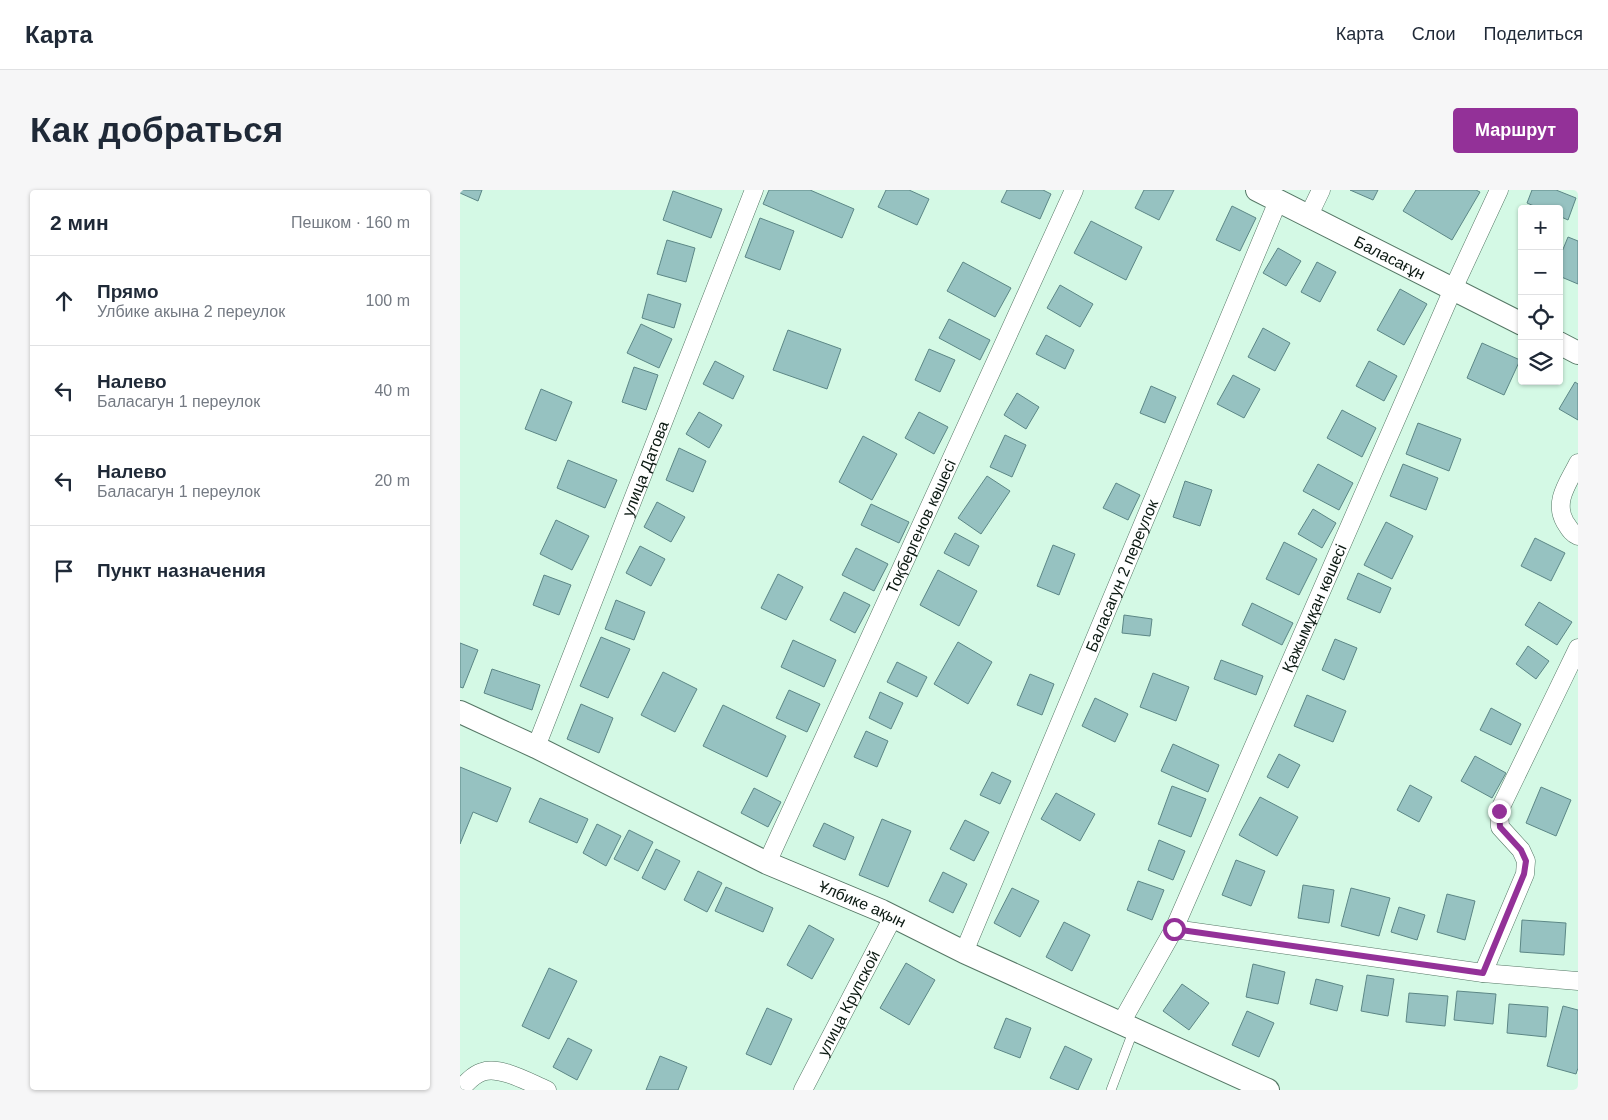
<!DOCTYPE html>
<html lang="ru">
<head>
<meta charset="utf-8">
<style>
	:root { --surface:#fff; --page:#f6f6f7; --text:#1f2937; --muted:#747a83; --line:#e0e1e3; --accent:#933198 }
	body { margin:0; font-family:Arial,sans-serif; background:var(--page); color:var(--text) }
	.controls { position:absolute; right:15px; top:15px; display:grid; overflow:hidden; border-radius:5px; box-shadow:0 1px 4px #0004 }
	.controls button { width:45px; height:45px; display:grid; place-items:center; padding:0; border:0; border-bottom:1px solid var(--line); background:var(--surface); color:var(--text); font:25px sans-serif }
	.stop { position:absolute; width:15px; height:15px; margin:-11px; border:4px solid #933198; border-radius:50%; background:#fff }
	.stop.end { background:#933198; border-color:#fff; box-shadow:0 1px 5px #0008 }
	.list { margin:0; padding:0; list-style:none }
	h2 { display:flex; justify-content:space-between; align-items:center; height:65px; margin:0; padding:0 20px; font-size:21px }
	h2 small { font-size:16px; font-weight:400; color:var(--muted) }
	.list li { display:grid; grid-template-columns:32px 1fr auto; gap:15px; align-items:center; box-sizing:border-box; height:90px; padding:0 20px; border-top:1px solid var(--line) }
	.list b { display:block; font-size:19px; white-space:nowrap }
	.list p { margin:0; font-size:16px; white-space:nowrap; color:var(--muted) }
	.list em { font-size:16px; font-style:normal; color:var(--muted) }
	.icon { flex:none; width:28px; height:28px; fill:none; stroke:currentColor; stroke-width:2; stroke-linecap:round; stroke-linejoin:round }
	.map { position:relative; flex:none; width:1118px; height:900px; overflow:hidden; border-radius:5px }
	header { display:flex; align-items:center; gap:30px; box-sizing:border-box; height:70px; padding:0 25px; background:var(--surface); border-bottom:1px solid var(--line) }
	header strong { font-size:24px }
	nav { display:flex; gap:28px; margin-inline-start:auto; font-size:18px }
	.intro { display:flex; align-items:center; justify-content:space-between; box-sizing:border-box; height:120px; padding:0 30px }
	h1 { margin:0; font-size:35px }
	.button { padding:12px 22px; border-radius:5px; background:var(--accent); color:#fff; font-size:18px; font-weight:700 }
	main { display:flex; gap:30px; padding:0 30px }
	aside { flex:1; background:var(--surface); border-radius:5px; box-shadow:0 1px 4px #0004 }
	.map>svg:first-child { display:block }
	.building { fill:#96c2c1; stroke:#5c8786 }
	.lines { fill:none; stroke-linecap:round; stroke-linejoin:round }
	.service-casing { stroke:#557765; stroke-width:10 }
	.minor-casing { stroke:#557765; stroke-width:19 }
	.tertiary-casing { stroke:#557765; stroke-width:24 }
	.service { stroke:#fff; stroke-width:9 }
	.minor { stroke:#fff; stroke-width:18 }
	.tertiary { stroke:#fff; stroke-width:22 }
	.route { stroke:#933198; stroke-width:6 }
	.labels { text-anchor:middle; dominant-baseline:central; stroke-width:4; stroke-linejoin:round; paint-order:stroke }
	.street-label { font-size:16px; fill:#0c1a13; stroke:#f7fefa }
</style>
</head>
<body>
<header>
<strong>Карта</strong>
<nav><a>Карта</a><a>Слои</a><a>Поделиться</a></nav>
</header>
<div class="intro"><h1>Как добраться</h1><a class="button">Маршрут</a></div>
<main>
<aside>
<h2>2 мин<small>Пешком · 160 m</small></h2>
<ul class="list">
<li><svg class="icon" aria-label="ahead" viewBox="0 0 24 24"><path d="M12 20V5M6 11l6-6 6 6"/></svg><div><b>Прямо</b><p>Улбике акына 2 переулок</p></div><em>100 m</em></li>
<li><svg class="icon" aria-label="left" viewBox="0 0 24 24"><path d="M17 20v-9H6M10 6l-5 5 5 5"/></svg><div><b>Налево</b><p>Баласагун 1 переулок</p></div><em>40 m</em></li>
<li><svg class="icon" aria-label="left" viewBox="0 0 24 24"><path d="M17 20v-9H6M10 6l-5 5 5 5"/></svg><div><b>Налево</b><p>Баласагун 1 переулок</p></div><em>20 m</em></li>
<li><svg class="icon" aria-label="arrive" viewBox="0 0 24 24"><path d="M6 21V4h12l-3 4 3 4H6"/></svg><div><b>Пункт назначения</b></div></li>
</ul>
</aside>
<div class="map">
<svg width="1118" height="900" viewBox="0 0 1118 900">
	<rect width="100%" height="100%" fill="#d4f9e5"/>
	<g class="building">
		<path d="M0 0H22L18 11 0 3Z"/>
		<path d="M309 0H350L394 19 382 48 303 14Z"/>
		<path d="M426 0H449L469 9 457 35 418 17Z"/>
		<path d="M547 0H583L591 4 580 29 541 12Z"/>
		<path d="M684 0H714L699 30 675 18Z"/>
		<path d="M890 0H918L913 10Z"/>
		<path d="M956 0H1016L1020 2 992 50 943 21Z"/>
		<path d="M1072 0H1096L1116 8 1108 30 1099 26V19H1081L1067 13Z"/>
		<path d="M213 1 262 19 251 48 203 30Z"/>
		<path d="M772 16 796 28 780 61 756 50Z"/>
		<path d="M300 28 334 41 320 80 285 67Z"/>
		<path d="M631 31 682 57 666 90 614 63Z"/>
		<path d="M1108 47 1118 51V94L1099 86V69Z"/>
		<path d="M207 50 235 58 226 92 197 84Z"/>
		<path d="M818 58 841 71 826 96 803 83Z"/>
		<path d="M503 72 551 98 535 127 487 101Z"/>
		<path d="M857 72 876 82 860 112 841 102Z"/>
		<path d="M600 95 633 114 620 137 587 118Z"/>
		<path d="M940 99 967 114 944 155 917 140Z"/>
		<path d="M188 104 221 114 214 138 182 128Z"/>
		<path d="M489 129 530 150 520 170 479 148Z"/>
		<path d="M181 134 212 149 199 178 167 163Z"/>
		<path d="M803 138 830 153 815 181 788 167Z"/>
		<path d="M328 140 381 159 367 199 313 180Z"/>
		<path d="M586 145 614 160 605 179 576 164Z"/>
		<path d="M1022 153 1060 170 1044 205 1007 188Z"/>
		<path d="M469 159 495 170 480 202 455 190Z"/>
		<path d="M255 171 284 186 273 209 243 194Z"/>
		<path d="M909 171 937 186 924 211 896 196Z"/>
		<path d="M174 177 198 185 186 220 162 212Z"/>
		<path d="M773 185 800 199 784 228 757 214Z"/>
		<path d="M1115 192 1118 194V230L1099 219Z"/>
		<path d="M691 196 716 207 705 233 680 223Z"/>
		<path d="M81 199 112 212 96 251 65 239Z"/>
		<path d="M557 203 579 217 566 239 544 225Z"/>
		<path d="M882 220 916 238 902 267 867 248Z"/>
		<path d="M239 222 262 235 249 258 226 244Z"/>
		<path d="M459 222 488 237 474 264 445 248Z"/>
		<path d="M958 233 1001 249 989 281 946 264Z"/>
		<path d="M545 245 566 255 552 287 530 277Z"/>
		<path d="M403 246 437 264 412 310 379 292Z"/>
		<path d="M219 258 246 271 233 302 206 290Z"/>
		<path d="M108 270 157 290 145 318 97 298Z"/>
		<path d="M858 274 893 293 879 320 843 301Z"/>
		<path d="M943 274 978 288 966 320 930 306Z"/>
		<path d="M527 286 550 301 521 344 498 328Z"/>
		<path d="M725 291 752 300 740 336 713 327Z"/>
		<path d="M656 293 680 305 668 330 643 318Z"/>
		<path d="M197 312 225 327 211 352 184 337Z"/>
		<path d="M411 314 449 332 439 353 401 335Z"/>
		<path d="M853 319 876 333 862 358 838 344Z"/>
		<path d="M96 330 129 346 112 380 80 364Z"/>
		<path d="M926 332 953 346 932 389 904 375Z"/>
		<path d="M495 343 519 356 509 376 484 363Z"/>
		<path d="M1075 348 1105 363 1091 391 1061 376Z"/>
		<path d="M824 352 857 369 839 405 806 389Z"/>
		<path d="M593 355 615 364 599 405 577 396Z"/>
		<path d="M180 356 205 369 191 396 166 383Z"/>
		<path d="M396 358 428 374 414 401 382 385Z"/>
		<path d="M478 380 517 401 499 436 460 415Z"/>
		<path d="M898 383 931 398 920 423 887 409Z"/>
		<path d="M318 384 343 397 326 430 301 418Z"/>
		<path d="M84 385 111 395 99 425 73 415Z"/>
		<path d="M384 402 410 415 395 443 370 430Z"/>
		<path d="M156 410 185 422 174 450 145 439Z"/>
		<path d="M1079 412 1112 432 1097 455 1065 435Z"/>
		<path d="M792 413 833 433 822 455 782 435Z"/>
		<path d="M664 425 692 429 690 446 662 443Z"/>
		<path d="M141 447 170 459 148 508 120 496Z"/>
		<path d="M875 449 897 458 884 490 862 480Z"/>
		<path d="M333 450 376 470 364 497 321 477Z"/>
		<path d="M498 452 532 472 508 514 474 494Z"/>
		<path d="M0 453 18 460 3 498 0 497Z"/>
		<path d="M1068 456 1089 471 1076 489 1056 474Z"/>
		<path d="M761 470 803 486 796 505 754 489Z"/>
		<path d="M437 472 467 487 457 507 427 492Z"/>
		<path d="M32 479 80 495 72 520 24 503Z"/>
		<path d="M203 482 237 499 215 542 181 525Z"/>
		<path d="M693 483 729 497 716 531 680 517Z"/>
		<path d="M570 484 594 494 582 525 557 515Z"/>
		<path d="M329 500 360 514 347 542 316 528Z"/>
		<path d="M420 502 443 513 431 539 409 528Z"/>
		<path d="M847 505 886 521 873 552 834 536Z"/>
		<path d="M635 508 668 524 655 552 622 536Z"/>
		<path d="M121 514 153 528 139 563 107 549Z"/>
		<path d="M263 515 326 546 307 587 243 556Z"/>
		<path d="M1031 518 1061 534 1051 555 1020 540Z"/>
		<path d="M406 541 428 551 417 577 394 567Z"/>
		<path d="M713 554 759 575 748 602 701 581Z"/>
		<path d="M819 564 840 575 828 598 807 587Z"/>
		<path d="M1015 566 1046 583 1032 608 1001 591Z"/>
		<path d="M0 577 51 598 37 632 13 622 0 654Z"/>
		<path d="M532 582 551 591 540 614 520 605Z"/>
		<path d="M950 595 972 607 959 632 937 620Z"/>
		<path d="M712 596 746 609 731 647 698 634Z"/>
		<path d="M1081 597 1111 610 1096 646 1066 633Z"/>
		<path d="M294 598 321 612 308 637 281 623Z"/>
		<path d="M596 603 635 624 620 651 581 629Z"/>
		<path d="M800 607 838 627 817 666 779 645Z"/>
		<path d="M80 608 128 629 117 653 69 632Z"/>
		<path d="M422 629 451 641 428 697 399 685Z"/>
		<path d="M505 630 529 642 514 671 490 659Z"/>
		<path d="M364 633 394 647 385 670 353 656Z"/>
		<path d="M137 634 161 646 146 676 123 663Z"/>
		<path d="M169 640 193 652 178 681 154 669Z"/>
		<path d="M699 650 725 661 713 690 688 680Z"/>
		<path d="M196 659 220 671 205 700 182 688Z"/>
		<path d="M776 670 805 681 791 716 762 705Z"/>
		<path d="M238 681 262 693 247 722 224 710Z"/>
		<path d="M483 682 507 694 493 723 469 711Z"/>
		<path d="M678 691 704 700 692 730 667 720Z"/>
		<path d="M843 695 874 700 869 733 838 728Z"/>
		<path d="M266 697 313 718 303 742 255 721Z"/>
		<path d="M552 698 579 711 560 747 534 733Z"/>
		<path d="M891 698 930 708 919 746 881 736Z"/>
		<path d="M987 704 1015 711 1005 750 977 742Z"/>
		<path d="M939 717 965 725 957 750 931 742Z"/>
		<path d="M1062 730 1106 733 1104 765 1060 762Z"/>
		<path d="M604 732 630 745 612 781 586 767Z"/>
		<path d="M349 735 374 749 352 789 327 775Z"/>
		<path d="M446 773 475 790 449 835 420 818Z"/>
		<path d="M793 774 825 782 818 814 786 807Z"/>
		<path d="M89 778 117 791 89 849 62 836Z"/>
		<path d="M907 785 934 789 928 826 901 821Z"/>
		<path d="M856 789 883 796 877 821 850 814Z"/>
		<path d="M722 794 749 813 729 840 703 821Z"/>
		<path d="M997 801 1036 804 1033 834 994 830Z"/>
		<path d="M949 803 988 806 985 836 946 832Z"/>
		<path d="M1049 814 1088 817 1086 847 1047 843Z"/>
		<path d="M1103 816 1118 820V878L1116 884 1087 876Z"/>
		<path d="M307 818 332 829 311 875 286 864Z"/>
		<path d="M787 821 814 833 799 867 772 855Z"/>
		<path d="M546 828 571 838 560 868 534 858Z"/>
		<path d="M108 848 132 860 117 890 93 877Z"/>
		<path d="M605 856 632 869 618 900 590 888Z"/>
		<path d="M200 866 227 877 218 900H186Z"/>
	</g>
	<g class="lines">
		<g class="service-casing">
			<path id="service" d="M651 900 674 839"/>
		</g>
		<g class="minor-casing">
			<g id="minor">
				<path d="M849 25 861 0"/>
				<path d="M1118 273C1109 292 1093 311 1105 332 1109 338 1111 343 1118 346"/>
				<path id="s1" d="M76 557 294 0"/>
				<path id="s2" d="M307 673 614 0"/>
				<path d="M714 739 1023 783 1118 791"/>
				<path id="s3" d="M504 762 818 11"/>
				<path d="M1023 783 1065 684 1066 671 1061 660 1040 637 1039 621 1118 458"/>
				<path id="s4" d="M661 833 714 739 993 99 1039 0"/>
				<path d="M0 900C6 893 13 885 22 882 39 875 70 893 87 900"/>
				<path id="s5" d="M343 900 433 727"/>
			</g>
		</g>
		<g class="tertiary-casing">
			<g id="tertiary">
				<path id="s6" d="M797 0 1062 134"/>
				<path d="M1099 153 1118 163"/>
				<path id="s7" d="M0 522 76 557 307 673 422 721 504 762 808 900"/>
			</g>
		</g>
		<use href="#service" class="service"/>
		<use href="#minor" class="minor"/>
		<use href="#tertiary" class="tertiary"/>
	</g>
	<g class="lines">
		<path class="route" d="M714 739 1023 783 1064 684 1066 671 1061 660 1040 637 1039 621"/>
	</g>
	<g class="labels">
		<g class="street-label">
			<text stroke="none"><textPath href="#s6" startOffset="149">Баласағұн</textPath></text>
			<text stroke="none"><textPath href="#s1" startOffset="299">улица Датова</textPath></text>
			<text stroke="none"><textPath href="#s2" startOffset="370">Тоқбергенов көшесі</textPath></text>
			<text stroke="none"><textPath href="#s3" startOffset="408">Баласагун 2 переулок</textPath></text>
			<text stroke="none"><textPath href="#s4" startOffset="458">Қажымұқан көшесі</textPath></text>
			<text stroke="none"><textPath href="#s7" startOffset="446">Ұлбике ақын</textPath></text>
			<text stroke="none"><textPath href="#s5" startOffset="98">улица Крупской</textPath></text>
		</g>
	</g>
</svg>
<div class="controls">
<button>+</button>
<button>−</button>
<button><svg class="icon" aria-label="locate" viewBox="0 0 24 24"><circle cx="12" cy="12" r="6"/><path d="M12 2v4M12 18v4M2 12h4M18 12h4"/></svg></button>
<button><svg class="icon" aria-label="layers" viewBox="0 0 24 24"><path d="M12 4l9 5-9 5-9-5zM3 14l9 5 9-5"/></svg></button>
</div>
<div class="stop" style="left:714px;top:739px"></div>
<div class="stop end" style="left:1039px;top:621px"></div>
</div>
</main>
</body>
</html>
